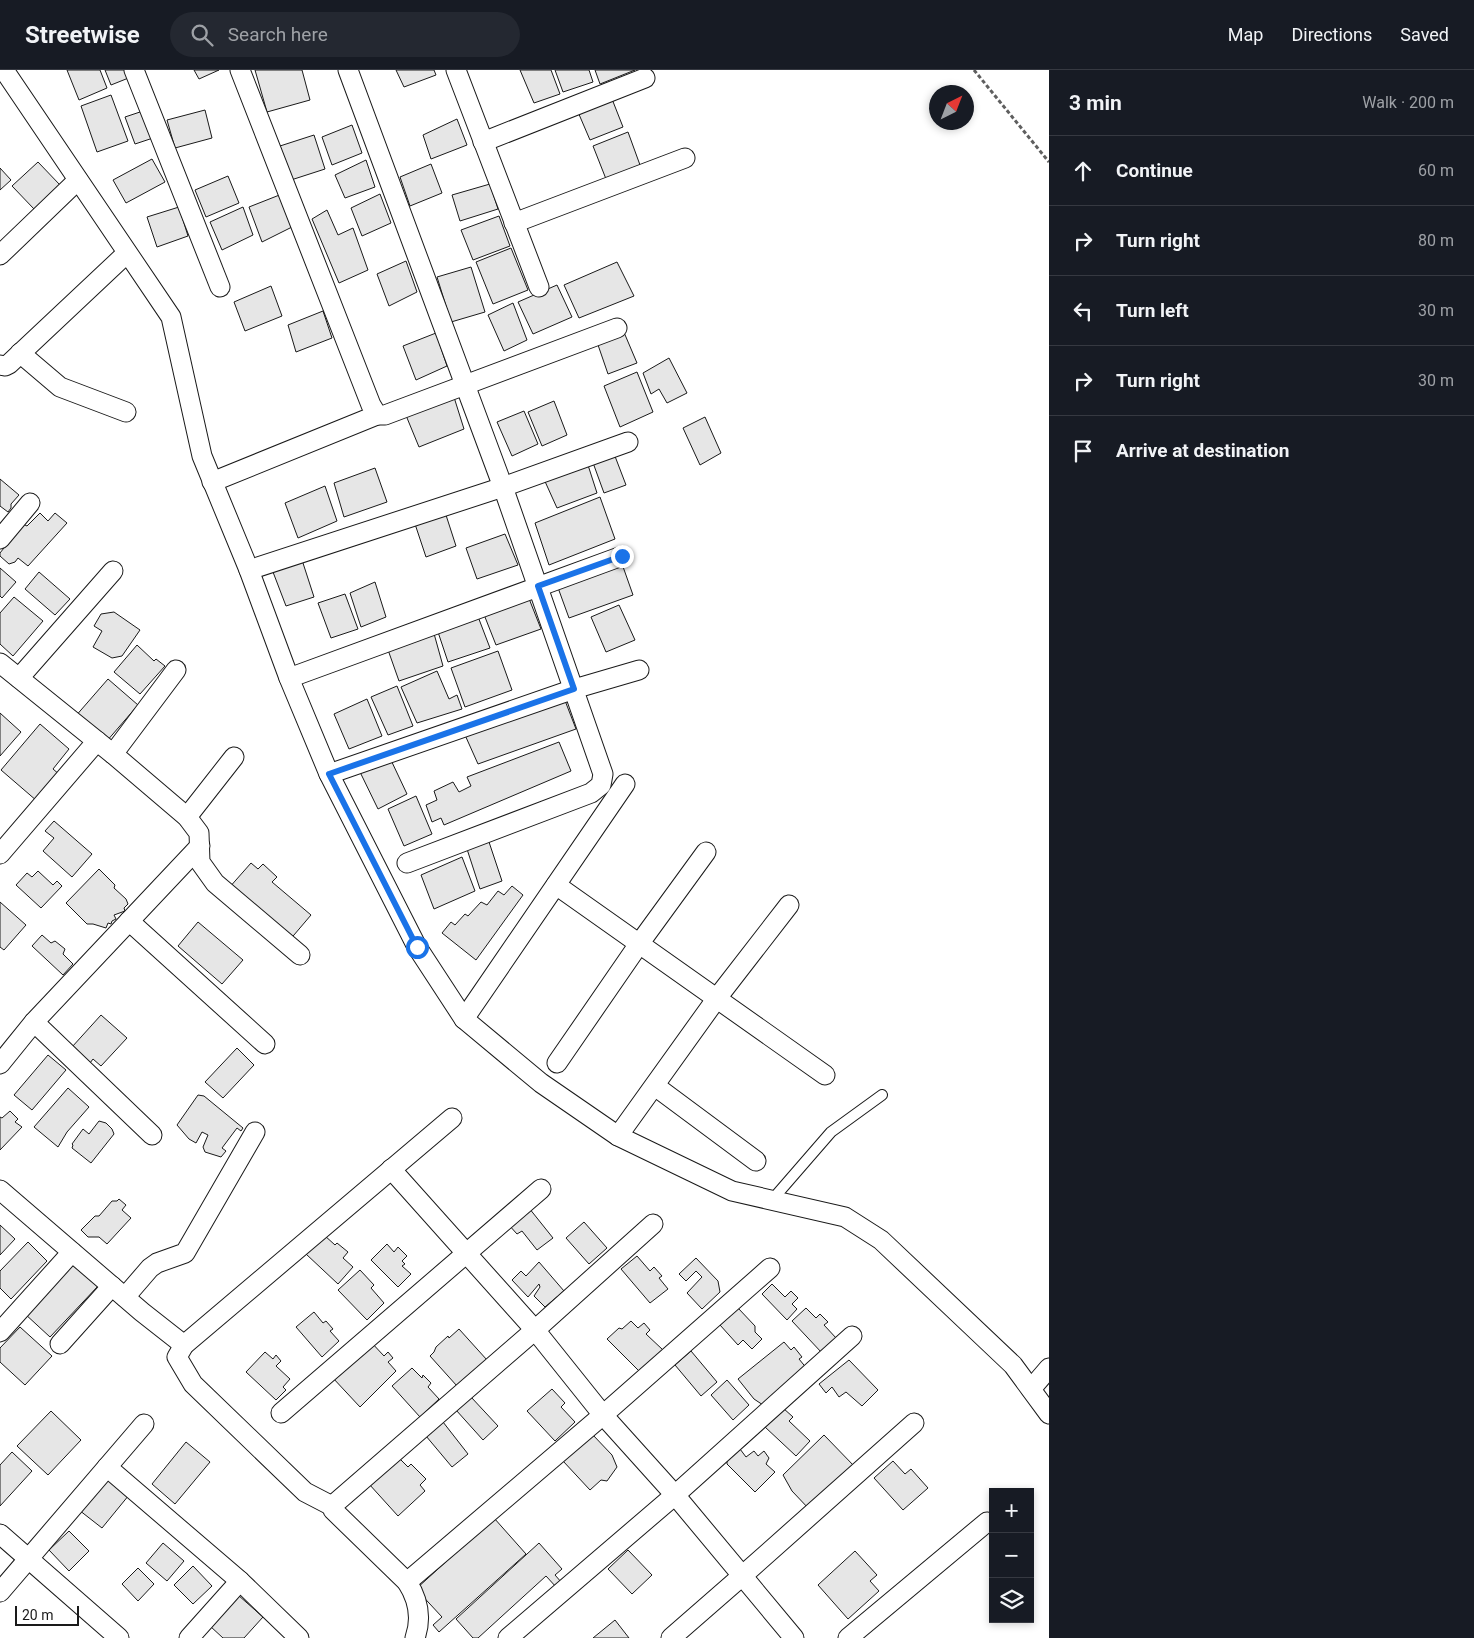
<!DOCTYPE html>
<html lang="en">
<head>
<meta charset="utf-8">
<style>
	:root { --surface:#171b24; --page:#242831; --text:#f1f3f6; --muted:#9ea1a6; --line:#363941 }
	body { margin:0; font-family:Roboto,sans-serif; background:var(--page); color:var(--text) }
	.controls { position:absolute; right:15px; bottom:15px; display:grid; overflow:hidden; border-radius:0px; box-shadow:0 2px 8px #0003 }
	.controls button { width:45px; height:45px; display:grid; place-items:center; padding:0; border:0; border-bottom:1px solid var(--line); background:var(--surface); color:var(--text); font:25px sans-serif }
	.compass { position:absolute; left:929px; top:15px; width:45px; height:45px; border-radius:50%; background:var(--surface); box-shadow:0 2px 8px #0003; rotate:42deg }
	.scale { position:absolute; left:15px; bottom:12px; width:64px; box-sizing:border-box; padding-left:5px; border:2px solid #1a1a1a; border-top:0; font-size:14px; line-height:18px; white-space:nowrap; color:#1a1a1a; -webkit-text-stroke:4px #fff; paint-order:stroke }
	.stop { position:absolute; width:15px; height:15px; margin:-11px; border:4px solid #1a73e8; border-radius:50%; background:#fff }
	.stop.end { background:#1a73e8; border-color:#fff; box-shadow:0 1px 5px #0008 }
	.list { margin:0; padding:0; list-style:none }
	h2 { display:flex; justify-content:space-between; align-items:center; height:65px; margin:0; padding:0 20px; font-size:21px }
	h2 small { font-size:16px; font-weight:400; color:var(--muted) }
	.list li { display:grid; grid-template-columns:32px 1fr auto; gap:15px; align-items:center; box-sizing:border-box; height:70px; padding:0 20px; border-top:1px solid var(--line) }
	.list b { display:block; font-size:19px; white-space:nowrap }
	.list em { font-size:16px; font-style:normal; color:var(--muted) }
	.icon { flex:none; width:28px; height:28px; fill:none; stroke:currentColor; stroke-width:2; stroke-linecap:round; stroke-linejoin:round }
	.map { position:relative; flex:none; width:1049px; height:1568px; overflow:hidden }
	header { display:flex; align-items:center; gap:30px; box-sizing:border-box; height:70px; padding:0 25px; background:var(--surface); border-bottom:1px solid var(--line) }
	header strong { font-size:24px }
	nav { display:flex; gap:28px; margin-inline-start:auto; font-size:18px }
	.search { width:350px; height:45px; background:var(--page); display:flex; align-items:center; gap:12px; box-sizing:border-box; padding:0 18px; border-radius:28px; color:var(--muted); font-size:19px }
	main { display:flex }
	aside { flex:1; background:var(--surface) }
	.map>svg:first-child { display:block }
	.building { fill:#e6e6e6; stroke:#1a1a1a }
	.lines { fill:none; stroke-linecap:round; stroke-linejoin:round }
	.service-casing { stroke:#1a1a1a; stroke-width:12 }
	.minor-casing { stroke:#1a1a1a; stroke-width:21 }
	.path { stroke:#5f5f5f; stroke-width:3; stroke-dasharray:4 2.5; stroke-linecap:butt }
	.service { stroke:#fff; stroke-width:10 }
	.minor { stroke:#fff; stroke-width:19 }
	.route { stroke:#1a73e8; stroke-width:6 }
</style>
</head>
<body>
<header>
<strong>Streetwise</strong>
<div class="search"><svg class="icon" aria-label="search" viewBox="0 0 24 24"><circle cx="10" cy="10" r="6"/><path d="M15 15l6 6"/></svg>Search here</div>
<nav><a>Map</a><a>Directions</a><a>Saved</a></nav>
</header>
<main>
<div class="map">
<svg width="1049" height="1568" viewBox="0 0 1049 1568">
	<rect width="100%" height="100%" fill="#fff"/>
	<g class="building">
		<path d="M67 0H100L107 18 79 30Z"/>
		<path d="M105 0H128L131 7 111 15Z"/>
		<path d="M194 0H219L199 9Z"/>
		<path d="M255 0H302L310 30 267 42Z"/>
		<path d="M396 0H434L436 5 404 17Z"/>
		<path d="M520 0H551L560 24 534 33Z"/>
		<path d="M555 0H589L593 12 563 22Z"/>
		<path d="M595 0H635L600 14Z"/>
		<path d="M111 25 128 71 97 82 81 36Z"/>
		<path d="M612 29 623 57 590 70 578 42Z"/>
		<path d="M205 40 212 68 175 78 167 50Z"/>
		<path d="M143 41 153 68 135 74 125 47Z"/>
		<path d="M457 49 467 75 431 89 423 65Z"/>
		<path d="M352 55 362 83 332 95 322 67Z"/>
		<path d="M628 62 640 95 606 109 593 76Z"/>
		<path d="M314 65 325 99 291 110 280 76Z"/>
		<path d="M152 89 165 112 126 133 113 110Z"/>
		<path d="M366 90 375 117 345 128 335 105Z"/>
		<path d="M38 92 60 115 34 139 12 116Z"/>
		<path d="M431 94 442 123 410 136 400 107Z"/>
		<path d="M0 98 11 110 0 120Z"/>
		<path d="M228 106 239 133 206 147 195 120Z"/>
		<path d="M490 114 498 139 460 151 452 125Z"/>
		<path d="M282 124 294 156 262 172 249 137Z"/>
		<path d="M380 124 391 153 362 166 351 138Z"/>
		<path d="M179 137 188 166 157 177 147 147Z"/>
		<path d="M243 137 253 165 222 180 210 152Z"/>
		<path d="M327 140 338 165 353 158 368 200 339 213 312 149Z"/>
		<path d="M499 146 510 176 473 190 461 160Z"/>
		<path d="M511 178 528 220 493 234 476 192Z"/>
		<path d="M406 191 417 222 389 236 377 204Z"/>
		<path d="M617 192 634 226 579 248 564 215Z"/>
		<path d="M471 197 485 242 451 252 437 207Z"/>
		<path d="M557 215 572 247 533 264 518 232Z"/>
		<path d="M271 216 282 246 245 261 234 232Z"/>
		<path d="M513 233 527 270 504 281 488 245Z"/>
		<path d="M323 241 332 268 296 282 288 255Z"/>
		<path d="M623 260 637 293 608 304 597 272Z"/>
		<path d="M436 263 447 296 416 310 403 276Z"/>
		<path d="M669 288 687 323 667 333 659 319 651 324 643 303Z"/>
		<path d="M637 302 653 342 620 357 604 316Z"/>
		<path d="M453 324 464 359 419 377 405 343Z"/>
		<path d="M554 331 567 365 542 376 528 342Z"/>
		<path d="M524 341 538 374 512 386 497 352Z"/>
		<path d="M705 347 721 383 700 395 683 358Z"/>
		<path d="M613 381 626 415 604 423 592 390Z"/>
		<path d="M587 392 597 423 557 438 543 407Z"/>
		<path d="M375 398 387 432 344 447 334 413Z"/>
		<path d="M0 409 19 425 11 434V438L8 442 0 436Z"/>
		<path d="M325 416 337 451 298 468 285 433Z"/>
		<path d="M600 427 615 469 549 495 535 453Z"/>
		<path d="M445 442 456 476 426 487 414 451Z"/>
		<path d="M40 443 48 451 55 443 67 453 28 496 18 488 15 492 9 494 0 486V483L23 454 27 456Z"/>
		<path d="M505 464 518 495 477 509 466 478Z"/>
		<path d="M302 490 314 527 286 536 273 502Z"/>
		<path d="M621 491 633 525 569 548 557 515Z"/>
		<path d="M0 498 16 512 2 528 0 526Z"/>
		<path d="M39 502 70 529 55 545 25 519Z"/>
		<path d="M375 512 386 547 361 557 350 523Z"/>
		<path d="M345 524 358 559 331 568 318 533Z"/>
		<path d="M528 526 541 559 496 575 483 542Z"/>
		<path d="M14 527 43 551 13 586 0 574V543Z"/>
		<path d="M619 535 635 570 606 582 591 547Z"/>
		<path d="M114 542 140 560 122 586 112 588 93 577 102 561 94 556 101 544Z"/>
		<path d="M477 544 490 578 448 592 437 559Z"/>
		<path d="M433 560 443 596 399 611 387 577Z"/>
		<path d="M137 575 154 591 156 589 165 596 140 624 114 602Z"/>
		<path d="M498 581 512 620 465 637 451 598Z"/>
		<path d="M437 601 449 629 457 625 462 639 417 653 401 617Z"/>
		<path d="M108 609 138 635 106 672 74 648Z"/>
		<path d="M397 616 413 656 388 665 371 627Z"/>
		<path d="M564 628 576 659 478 694 465 665Z"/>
		<path d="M367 629 382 666 349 679 334 644Z"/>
		<path d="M0 643 21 662 0 686Z"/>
		<path d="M40 654 69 679 53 699 60 705 37 731 1 700Z"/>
		<path d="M559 672 571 701 444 755 441 748 432 752 426 735 437 730 434 721 453 712 459 722 471 716 467 707Z"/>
		<path d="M390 688 407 724 378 739 360 702Z"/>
		<path d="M416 726 432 764 404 776 388 739Z"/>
		<path d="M54 751 92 784 72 807 43 781 54 768 45 761Z"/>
		<path d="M488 769 502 811 480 819 466 776Z"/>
		<path d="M462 787 475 821 434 839 421 805Z"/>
		<path d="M251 793 258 799 263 794 277 807 272 812 311 845 288 872 228 819Z"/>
		<path d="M99 799 115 815 114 818 126 829 128 834 124 838 125 841 114 845 116 849 112 851 111 854 108 853 106 858 93 854H87L66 833Z"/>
		<path d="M38 801 53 815 57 811 62 816 41 838 16 815 27 803 32 807Z"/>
		<path d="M512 816 523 825 476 890 442 863 451 852 455 855 465 844 468 846 481 832 487 835 498 821 504 825Z"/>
		<path d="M0 832 26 855 4 880 0 877Z"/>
		<path d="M198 852 243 890 222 914 178 876Z"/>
		<path d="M42 865 51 873 55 871 65 879 63 884 73 894 63 905 32 876Z"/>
		<path d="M101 945 127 968 101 996 93 989 90 993 72 977Z"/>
		<path d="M237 978 254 995 223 1028 205 1012Z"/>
		<path d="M48 985 66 1000 32 1040 14 1025Z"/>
		<path d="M68 1018 89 1037 67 1062 58 1077 34 1057Z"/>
		<path d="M198 1025 204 1026 243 1058 241 1061 237 1058 222 1078 226 1081 221 1087 205 1082 203 1077 208 1065 202 1062 196 1073 189 1069 177 1055Z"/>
		<path d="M10 1041 18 1049 15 1052 22 1057 0 1080V1047L2 1048Z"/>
		<path d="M99 1051 106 1053 112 1059 114 1064 91 1093 72 1078 73 1075 72 1074 83 1059 89 1064Z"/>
		<path d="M119 1129 126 1135 122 1140 131 1148 107 1174 99 1167H88L81 1160 95 1146H99L112 1131H117Z"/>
		<path d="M529 1138 553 1168 537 1180 522 1161 517 1164 508 1154Z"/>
		<path d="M584 1152 607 1178 589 1194 566 1168Z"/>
		<path d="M0 1155 15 1169 0 1185Z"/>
		<path d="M324 1165 335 1175 337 1173 348 1182 343 1188 353 1197 338 1214 306 1184Z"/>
		<path d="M28 1172 47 1191 11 1229 0 1218V1201Z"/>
		<path d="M387 1174 394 1182 398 1177 407 1186 402 1191 405 1194 402 1196 411 1204 398 1217 371 1190Z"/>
		<path d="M637 1186 650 1201 654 1197 662 1206 659 1208 668 1219 650 1233 621 1199Z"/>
		<path d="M696 1188 718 1211 720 1222 702 1239 687 1223 702 1207 696 1201 686 1211 679 1204Z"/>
		<path d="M74 1191 99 1215 50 1267 24 1243Z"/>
		<path d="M539 1192 564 1221 545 1237 534 1226 540 1217 539 1214 528 1227 512 1210 521 1201 526 1206Z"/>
		<path d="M360 1200 374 1215 371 1218 384 1233 367 1250 338 1220Z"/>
		<path d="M772 1214 785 1227 791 1221 798 1228 792 1234 797 1239 787 1250 762 1224Z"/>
		<path d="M738 1238 755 1256V1262L762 1269 752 1279 743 1270 738 1275 720 1255Z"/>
		<path d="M806 1238 816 1248 820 1244 828 1252 824 1255 837 1269 822 1283 792 1251Z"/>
		<path d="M314 1242 323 1253 326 1251 333 1259 330 1261 339 1271 322 1287 296 1257Z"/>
		<path d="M631 1251 638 1258 644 1253 650 1260 646 1264 663 1280 641 1303 607 1269 619 1258 622 1259Z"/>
		<path d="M20 1257 52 1286 25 1315 0 1292V1278Z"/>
		<path d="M459 1259 487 1290 457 1316 430 1286 434 1282 436 1277 448 1266 449 1268Z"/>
		<path d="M370 1271 384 1286 388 1282 393 1288 388 1292 396 1301 360 1337 332 1307Z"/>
		<path d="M784 1272 791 1280 794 1277 802 1287 799 1289 808 1300 763 1335 754 1329 738 1309Z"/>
		<path d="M691 1281 717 1312 701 1326 675 1295Z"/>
		<path d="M265 1282 273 1289 276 1285 281 1291 276 1296 290 1309 283 1317 286 1320 276 1330 246 1302Z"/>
		<path d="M849 1290 878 1320 862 1336 846 1322 839 1327 832 1317 826 1323 819 1314Z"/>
		<path d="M412 1298 422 1308 423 1305 431 1313 428 1317 439 1329 420 1347 392 1316Z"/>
		<path d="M727 1310 749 1335 733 1350 711 1325Z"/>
		<path d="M552 1319 565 1333 561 1337 575 1352 555 1371 527 1341Z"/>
		<path d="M471 1327 498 1356 483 1370 456 1340Z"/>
		<path d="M783 1338 793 1347 789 1351 810 1371 796 1386 765 1357Z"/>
		<path d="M51 1341 81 1370 48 1405 17 1376Z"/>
		<path d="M443 1352 468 1384 452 1397 426 1366Z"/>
		<path d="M592 1364 612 1385 617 1397 607 1411 601 1410 590 1420 563 1391Z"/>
		<path d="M824 1365 855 1397 810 1440 792 1421 783 1405Z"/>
		<path d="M186 1372 210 1392 175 1434 152 1414Z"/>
		<path d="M747 1372 748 1373 740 1379 746 1387 754 1381 758 1386 764 1381 769 1388 766 1394 775 1402 755 1422 727 1394V1387Z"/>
		<path d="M12 1382 32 1401 0 1436V1395Z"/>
		<path d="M399 1388 408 1397 411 1394 426 1409 420 1415 425 1421 398 1446 369 1414Z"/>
		<path d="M893 1391 905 1404 911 1399 928 1418 903 1440 874 1408Z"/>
		<path d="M106 1407 129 1425 102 1458 79 1440Z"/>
		<path d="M494 1448 526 1484 439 1562 433 1555 442 1547 416 1519Z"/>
		<path d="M69 1461 89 1481 69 1501 49 1480Z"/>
		<path d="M163 1473 184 1491 167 1511 146 1493Z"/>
		<path d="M539 1473 562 1499 555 1505 562 1513 557 1518 546 1506 478 1568H473L456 1549Z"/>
		<path d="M628 1480 652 1505 632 1524 608 1499Z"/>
		<path d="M855 1481 877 1505 870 1511 879 1521 848 1549 818 1515Z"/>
		<path d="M193 1496 212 1516 193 1534 174 1515Z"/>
		<path d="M138 1498 154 1514 138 1531 122 1514Z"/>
		<path d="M238 1525 263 1547 244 1568H223L210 1556Z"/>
		<path d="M615 1550 629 1568H593Z"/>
	</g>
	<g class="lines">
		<g class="service-casing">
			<path id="service" d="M772 1130 831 1062 882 1025"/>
		</g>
		<g class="minor-casing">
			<g id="minor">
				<path d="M4 0 171 247 202 386 249 500 289 608 329 704 417 877 464 949 541 1013 618 1066 732 1121 845 1147 881 1170 1013 1295 1049 1344"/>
				<path d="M134 0 220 217"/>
				<path d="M240 0 371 335 377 345H385L617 258"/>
				<path d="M348 0 503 417 603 704 601 715 591 723 407 793"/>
				<path d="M456 0 539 217"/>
				<path d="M483 72 645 8"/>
				<path d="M514 153 685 88"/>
				<path d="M0 185 78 110"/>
				<path d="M20 283 60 317 126 342"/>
				<path d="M0 295 5 296 9 294 127 183"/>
				<path d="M212 412 377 345"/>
				<path d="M0 469 30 433"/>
				<path d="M249 500 503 417 628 372"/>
				<path d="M0 593 113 684 187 747 199 763 200 792 215 813 300 885"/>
				<path d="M19 608 113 501"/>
				<path d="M289 608 622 486"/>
				<path d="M113 684 176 600"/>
				<path d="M329 704 574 619 639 600"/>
				<path d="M187 747 234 687"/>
				<path d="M0 784 97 671"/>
				<path d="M556 815 825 1005"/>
				<path d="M129 851 265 974"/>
				<path d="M464 949 625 714"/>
				<path d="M34 952 152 1065"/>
				<path d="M557 993 639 874 706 782"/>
				<path d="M0 994 34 952 200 776"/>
				<path d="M655 1016 756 1091"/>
				<path d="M618 1066 717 928 789 835"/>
				<path d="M391 1099 535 1260 603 1345 675 1425 794 1568"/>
				<path d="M0 1120 142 1242 184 1275"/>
				<path d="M125 1227 150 1198 157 1193 185 1183 255 1062"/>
				<path d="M0 1262 72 1182"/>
				<path d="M60 1274 112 1216"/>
				<path d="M1031 1319 1049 1298"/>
				<path d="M281 1343 541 1119"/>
				<path d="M107 1397 240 1511 299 1568"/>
				<path d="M332 1436 305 1422 193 1314 177 1287 184 1275 452 1048"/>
				<path d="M0 1464 119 1568"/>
				<path d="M407 1512 603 1345 770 1198"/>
				<path d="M0 1522 144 1354"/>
				<path d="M189 1568 240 1511"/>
				<path d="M415 1568C422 1548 418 1529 407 1512L333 1440 332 1436 535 1260 653 1154"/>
				<path d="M508 1568 675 1425 852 1266"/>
				<path d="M671 1568 742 1506 914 1353"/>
				<path d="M848 1568 987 1452"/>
			</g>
		</g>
		<path class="path" d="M974 0 1049 92"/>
		<use href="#service" class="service"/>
		<use href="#minor" class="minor"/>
	</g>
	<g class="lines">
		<path class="route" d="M417 877 329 704 574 619 538 516 622 486"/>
	</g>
</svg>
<div class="controls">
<button>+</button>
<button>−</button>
<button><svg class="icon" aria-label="layers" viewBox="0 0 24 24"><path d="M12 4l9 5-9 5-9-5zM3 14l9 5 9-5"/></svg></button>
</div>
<svg class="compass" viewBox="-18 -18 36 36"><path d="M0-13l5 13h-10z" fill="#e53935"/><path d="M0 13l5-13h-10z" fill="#9ea1a6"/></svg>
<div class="scale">20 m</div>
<div class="stop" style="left:417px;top:877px"></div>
<div class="stop end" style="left:622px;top:486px"></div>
</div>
<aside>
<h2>3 min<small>Walk · 200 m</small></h2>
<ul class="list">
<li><svg class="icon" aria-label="ahead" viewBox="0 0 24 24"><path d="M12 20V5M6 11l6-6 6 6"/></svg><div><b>Continue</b></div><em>60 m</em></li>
<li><svg class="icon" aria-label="right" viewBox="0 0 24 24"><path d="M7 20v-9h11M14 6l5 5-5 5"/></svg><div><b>Turn right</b></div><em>80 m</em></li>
<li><svg class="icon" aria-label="left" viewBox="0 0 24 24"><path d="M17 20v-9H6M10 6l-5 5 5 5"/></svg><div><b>Turn left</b></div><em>30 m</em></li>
<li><svg class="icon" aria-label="right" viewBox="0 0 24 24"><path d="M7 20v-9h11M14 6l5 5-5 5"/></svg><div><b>Turn right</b></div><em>30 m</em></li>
<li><svg class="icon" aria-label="arrive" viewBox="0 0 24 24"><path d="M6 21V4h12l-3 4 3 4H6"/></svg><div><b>Arrive at destination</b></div></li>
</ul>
</aside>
</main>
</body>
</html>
